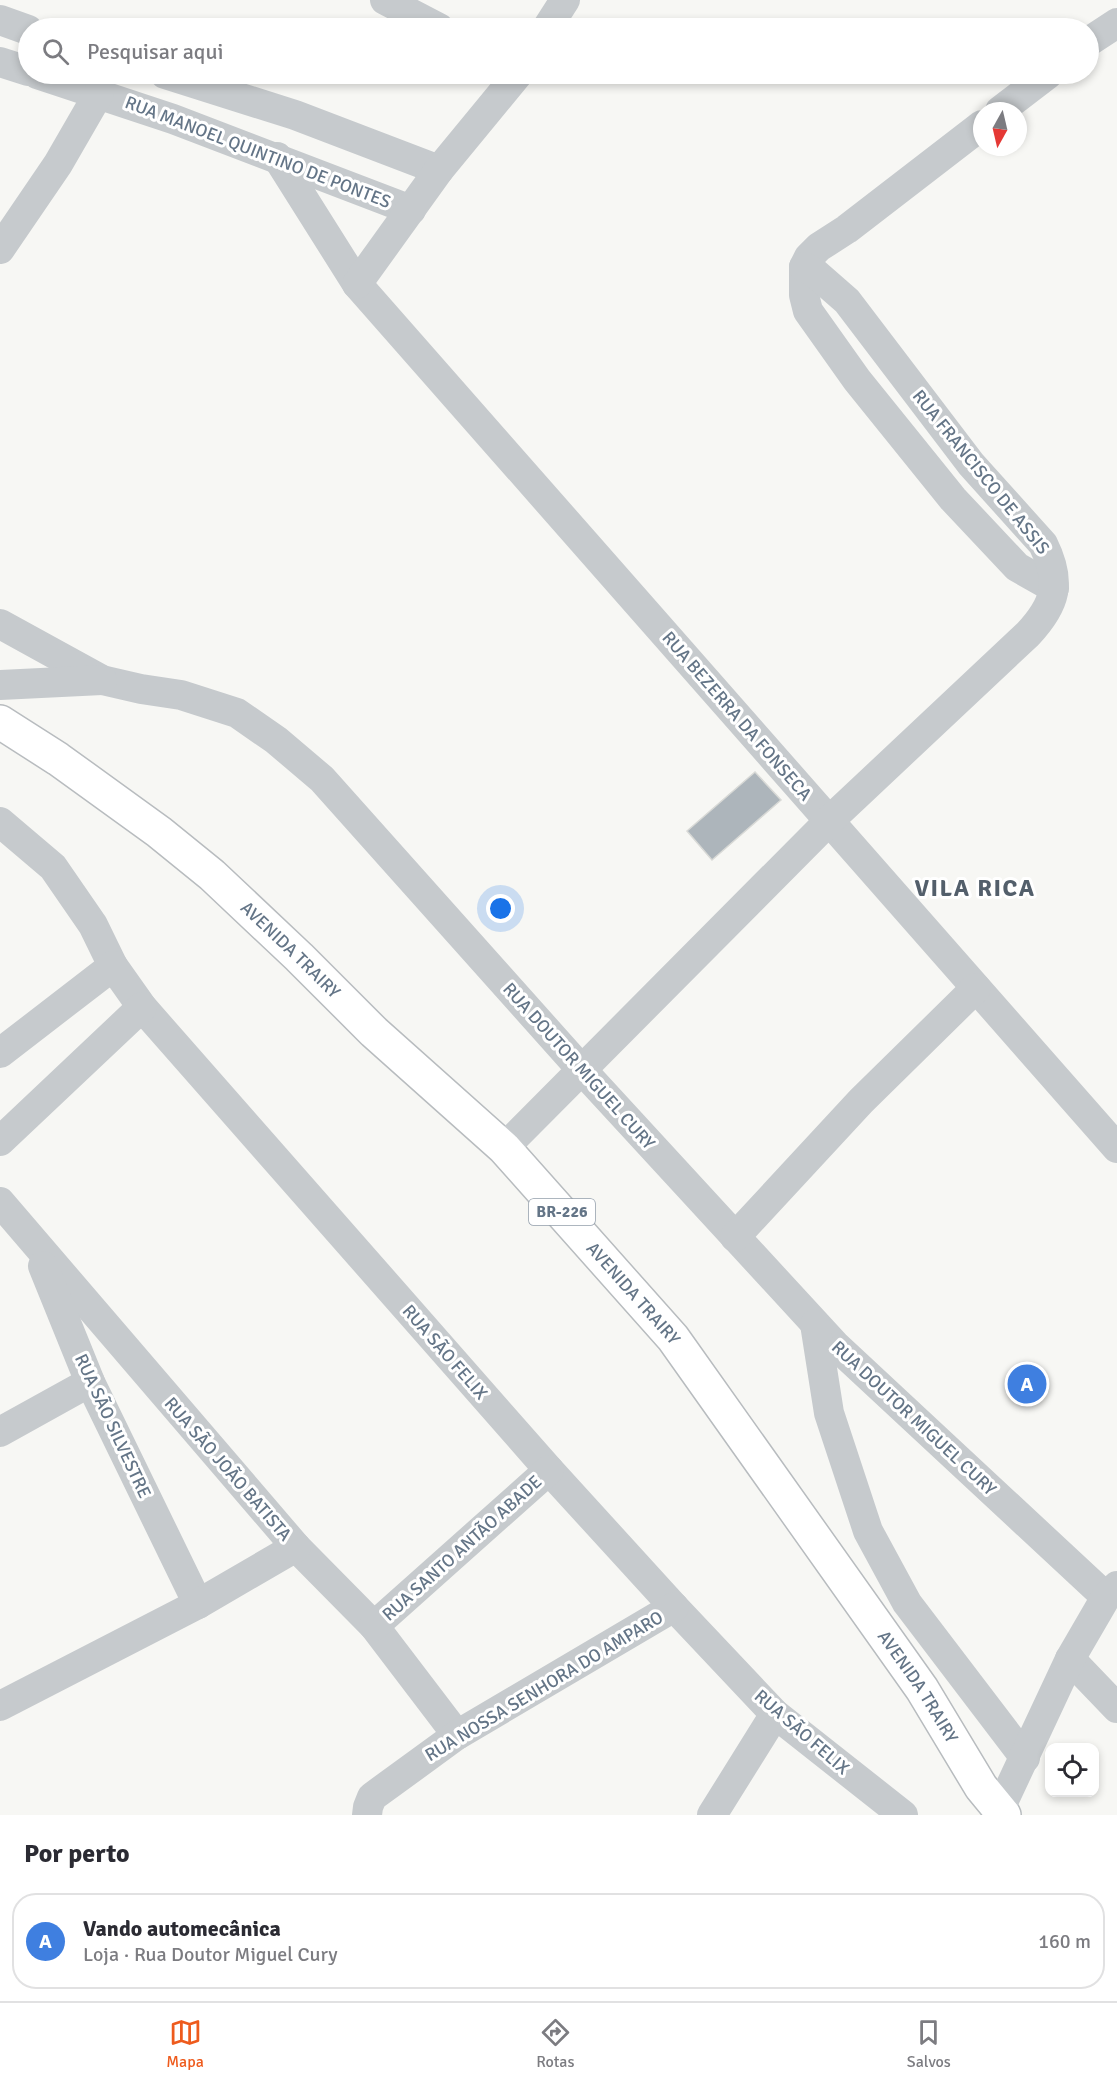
<!DOCTYPE html>
<html lang="pt">
<head>
<meta charset="utf-8">
<style>
	:root { --surface:#fff; --page:#f7f7f7; --text:#2b2b33; --muted:#7c7c81; --line:#e1e1e2; --accent:#ee5b1d }
	body { margin:0; font-family:Signika,sans-serif; background:var(--page); color:var(--text) }
	.controls { position:absolute; right:18px; bottom:18px; display:grid; overflow:hidden; border-radius:12px; box-shadow:0 3px 9px #0003 }
	.controls button { width:54px; height:54px; display:grid; place-items:center; padding:0; border:0; border-bottom:2px solid var(--line); background:var(--surface); color:var(--text); font:30px sans-serif }
	.compass { position:absolute; left:973px; top:102px; width:54px; height:54px; border-radius:50%; background:var(--surface); box-shadow:0 3px 9px #0003; rotate:188deg }
	.you { position:absolute; left:501px; top:909px; width:21px; height:21px; margin:-15px; border:4px solid #fff; border-radius:50%; background:#1a73e8; box-shadow:0 0 0 9px #1a73e833 }
	.badge { display:grid; place-items:center; width:39px; height:39px; border-radius:50%; background:var(--accent); color:#fff; font-size:20px; font-weight:700 }
	.pin { position:absolute; translate:-50% -50%; border:3px solid #fff; box-shadow:0 2px 6px #0006 }
	.list { margin:0; padding:0; list-style:none }
	h2 { display:flex; justify-content:space-between; align-items:center; height:78px; margin:0; padding:0 24px; font-size:26px }
	h2 small { font-size:20px; font-weight:400; color:var(--muted) }
	.list li { display:grid; grid-template-columns:39px 1fr auto; gap:18px; align-items:center; box-sizing:border-box; height:96px; margin:0 12px 12px; padding:0 12px; border:2px solid var(--line); border-radius:24px }
	.list b { display:block; font-size:22px; white-space:nowrap }
	.list p { margin:0; font-size:20px; white-space:nowrap; color:var(--muted) }
	.list em { font-size:20px; font-style:normal; color:var(--muted) }
	.icon { flex:none; width:33px; height:33px; fill:none; stroke:currentColor; stroke-width:2; stroke-linecap:round; stroke-linejoin:round }
	.map { position:relative; flex:none; width:1117px; height:1815px; overflow:hidden }
	.search { position:absolute; background:var(--surface); box-shadow:0 3px 9px #0003; left:18px; right:18px; top:18px; height:66px; display:flex; align-items:center; gap:15px; box-sizing:border-box; padding:0 21px; border-radius:33px; color:var(--muted); font-size:22px }
	.sheet { height:186px; background:var(--surface) }
	nav { display:flex; justify-content:space-around; align-items:center; box-sizing:border-box; height:84px; border-top:2px solid var(--line); background:var(--surface); font-size:16px; color:var(--muted) }
	nav a { display:grid; justify-items:center; gap:3px }
	nav .on { color:var(--accent) }
	.map>svg:first-child { display:block }
	.building { fill:#adb5bb; stroke:#d8d9d6; stroke-width:1.5 }
	.lines { fill:none; stroke-linecap:round; stroke-linejoin:round }
	.highway-casing { stroke:#b8bcbf; stroke-width:36 }
	.street { stroke:#c6cacd; stroke-width:30 }
	.highway { stroke:#fff; stroke-width:33 }
	.labels { text-anchor:middle; dominant-baseline:central; stroke-width:6; stroke-linejoin:round; paint-order:stroke }
	.shield { fill:#fff; stroke:#929eab; stroke-width:1.5 }
	.shield-label { font-size:16px; font-weight:bold; fill:#647587 }
	.street-label { font-size:18px; fill:#647587; stroke:#fff }
	.district-label { font-size:24px; font-weight:bold; letter-spacing:1.5px; fill:#535f6b; stroke:#fff }
</style>
</head>
<body>
<div class="map">
<svg width="1117" height="1815" viewBox="0 0 1117 1815">
	<rect width="100%" height="100%" fill="#f7f7f4"/>
	<path class="building" d="M755 772 781 800 712 860 687 831Z"/>
	<g class="lines">
		<g class="highway-casing">
			<g id="highway">
				<path id="s1" d="M0 722 58 759 159 832 212 875 299 957 374 1032 504 1148 673 1338 922 1689 981 1787 1004 1815"/>
			</g>
		</g>
		<g class="street">
			<path d="M385 0 439 28"/>
			<path d="M0 20 28 30"/>
			<path d="M547 28 565 0"/>
			<path d="M1088 42 1117 23"/>
			<path d="M0 62 28 71"/>
			<path d="M37 74 173 119 411 210"/>
			<path d="M165 74 295 115 439 170"/>
			<path d="M1000 111 1048 74"/>
			<path d="M982 125 847 229 819 247 809 257 804 267V295L808 311 857 380 953 499 1017 567 1054 588"/>
			<path d="M277 157 357 284 1117 1148"/>
			<path d="M0 249 58 164 99 93"/>
			<path d="M357 284 439 170 518 74"/>
			<path d="M0 624 102 680 141 689 181 695 237 713 276 740 322 779 581 1069 835 1345 1106 1597"/>
			<path d="M0 685 102 680"/>
			<path d="M0 822 53 867 93 925 113 966"/>
			<path d="M0 1053 113 966 142 1007 549 1470 674 1607 775 1714 903 1815"/>
			<path d="M0 1141 142 1007"/>
			<path d="M504 1148 829 821 1028 634C1056 604 1062 582 1043 544L971 464 847 301 815 273 804 267"/>
			<path d="M0 1202 296 1547 374 1626 457 1735"/>
			<path d="M735 1237 861 1101 976 988"/>
			<path d="M43 1266 90 1382 198 1604"/>
			<path d="M815 1324 829 1413 868 1531 907 1603 1025 1758"/>
			<path d="M0 1432 90 1382"/>
			<path d="M374 1626 549 1470"/>
			<path d="M1070 1659 1117 1708"/>
			<path d="M0 1706 198 1604 296 1547"/>
			<path d="M367 1815 368 1807 372 1797 457 1735 674 1607"/>
			<path d="M712 1815 775 1714"/>
			<path d="M997 1815 1070 1659 1106 1597 1117 1586"/>
		</g>
		<use href="#highway" class="highway"/>
	</g>
	<g class="labels">
		<rect class="shield" x="529" y="1199" width="66" height="26" rx="4.5"/>
		<g class="shield-label">
			<text x="562" y="1212">BR-226</text>
		</g>
		<g class="street-label">
			<text transform="translate(258 152) rotate(21)">RUA MANOEL QUINTINO DE PONTES</text>
			<text transform="translate(981 472) rotate(51)">RUA FRANCISCO DE ASSIS</text>
			<text transform="translate(737 716) rotate(49)">RUA BEZERRA DA FONSECA</text>
			<text stroke="none"><textPath href="#s1" startOffset="370">AVENIDA TRAIRY</textPath></text>
			<text transform="translate(579 1066) rotate(48)">RUA DOUTOR MIGUEL CURY</text>
			<text stroke="none"><textPath href="#s1" startOffset="856">AVENIDA TRAIRY</textPath></text>
			<text transform="translate(445 1352) rotate(49)">RUA SÃO FELIX</text>
			<text transform="translate(914 1418) rotate(43)">RUA DOUTOR MIGUEL CURY</text>
			<text transform="translate(113 1426) rotate(65)">RUA SÃO SILVESTRE</text>
			<text transform="translate(228 1469) rotate(49)">RUA SÃO JOÃO BATISTA</text>
			<text transform="translate(462 1548) rotate(-42)">RUA SANTO ANTÃO ABADE</text>
			<text transform="translate(544 1686) rotate(-31)">RUA NOSSA SENHORA DO AMPARO</text>
			<text stroke="none"><textPath href="#s1" startOffset="1342">AVENIDA TRAIRY</textPath></text>
			<text transform="translate(802 1732) rotate(41)">RUA SÃO FELIX</text>
		</g>
		<g class="district-label">
			<text x="975" y="888">VILA RICA</text>
		</g>
	</g>
</svg>
<div class="controls">
<button><svg class="icon" aria-label="locate" viewBox="0 0 24 24"><circle cx="12" cy="12" r="6"/><path d="M12 2v4M12 18v4M2 12h4M18 12h4"/></svg></button>
</div>
<svg class="compass" viewBox="-18 -18 36 36"><path d="M0-13l5 13h-10z" fill="#e53935"/><path d="M0 13l5-13h-10z" fill="#7c7c81"/></svg>
<div class="you"></div>
<div class="pin badge" style="left:1027px;top:1384px;background:#3f7fe0">A</div>
<div class="search"><svg class="icon" aria-label="search" viewBox="0 0 24 24"><circle cx="10" cy="10" r="6"/><path d="M15 15l6 6"/></svg>Pesquisar aqui</div>
</div>
<section class="sheet">
<h2>Por perto<small></small></h2>
<ul class="list">
<li><span class="badge" style="background:#3f7fe0">A</span><div><b>Vando automecânica</b><p>Loja · Rua Doutor Miguel Cury</p></div><em>160 m</em></li>
</ul>
</section>
<nav>
<a class="on"><svg class="icon" aria-label="map" viewBox="0 0 24 24"><path d="M3 6l6-2 6 2 6-2v14l-6 2-6-2-6 2zM9 4v14M15 6v14"/></svg>Mapa</a>
<a><svg class="icon" aria-label="directions" viewBox="0 0 24 24"><path d="M12 3l9 9-9 9-9-9zM9 14v-3h6M13 9l2 2-2 2"/></svg>Rotas</a>
<a><svg class="icon" aria-label="saved" viewBox="0 0 24 24"><path d="M7 4h10v16l-5-4-5 4z"/></svg>Salvos</a>
</nav>
</body>
</html>
